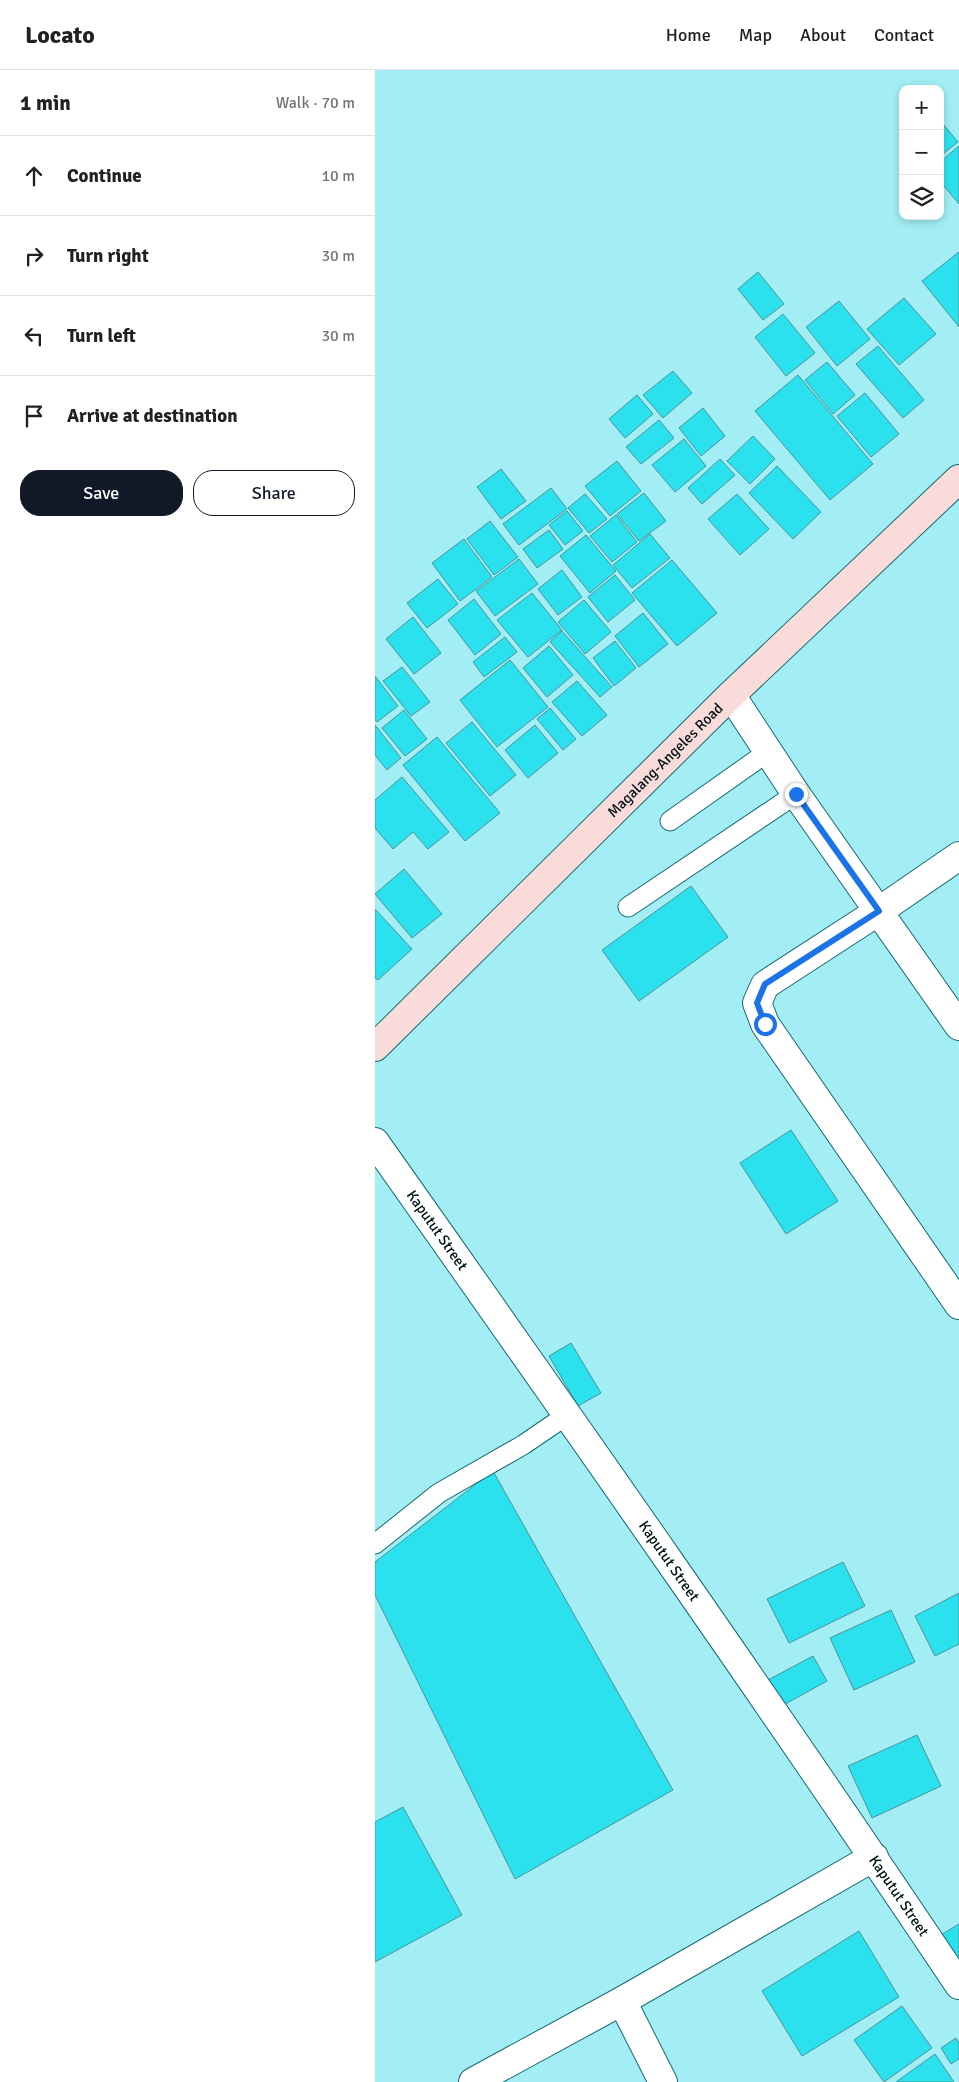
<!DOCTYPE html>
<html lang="en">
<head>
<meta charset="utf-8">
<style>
	:root { --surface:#fff; --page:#f6f6f6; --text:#202124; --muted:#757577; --line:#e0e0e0; --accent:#111827 }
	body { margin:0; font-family:Signika,sans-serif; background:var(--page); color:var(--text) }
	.controls { position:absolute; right:15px; top:15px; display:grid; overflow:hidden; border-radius:10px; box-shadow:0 2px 8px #0003 }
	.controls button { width:45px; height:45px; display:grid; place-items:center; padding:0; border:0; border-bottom:1px solid var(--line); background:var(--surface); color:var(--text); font:25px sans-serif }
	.stop { position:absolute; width:15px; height:15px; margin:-11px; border:4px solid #1a73e8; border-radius:50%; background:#fff }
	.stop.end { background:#1a73e8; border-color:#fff; box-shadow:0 1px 5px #0008 }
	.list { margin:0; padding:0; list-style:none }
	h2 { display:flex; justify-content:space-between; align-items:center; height:65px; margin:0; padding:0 20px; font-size:21px }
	h2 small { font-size:16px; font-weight:400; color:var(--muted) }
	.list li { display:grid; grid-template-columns:32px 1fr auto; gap:15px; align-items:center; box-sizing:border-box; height:80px; padding:0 20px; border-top:1px solid var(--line) }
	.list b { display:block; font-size:19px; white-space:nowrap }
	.list em { font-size:16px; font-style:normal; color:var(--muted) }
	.actions { display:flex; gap:10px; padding:15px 20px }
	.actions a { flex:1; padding:11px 0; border:1px solid var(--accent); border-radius:20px; text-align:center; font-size:18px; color:var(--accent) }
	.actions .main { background:var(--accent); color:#fff }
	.icon { flex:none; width:28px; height:28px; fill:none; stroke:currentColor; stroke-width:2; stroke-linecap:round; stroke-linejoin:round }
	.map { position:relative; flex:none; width:584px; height:2012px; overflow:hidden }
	header { display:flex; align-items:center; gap:30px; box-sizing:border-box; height:70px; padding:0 25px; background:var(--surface); border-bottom:1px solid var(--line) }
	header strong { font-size:24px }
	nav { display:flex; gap:28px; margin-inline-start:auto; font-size:18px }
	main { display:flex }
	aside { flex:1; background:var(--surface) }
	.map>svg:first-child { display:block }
	.building { fill:#2ce1ee; stroke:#4a949b }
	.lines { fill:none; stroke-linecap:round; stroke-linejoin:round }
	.service-casing { stroke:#176970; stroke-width:21 }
	.minor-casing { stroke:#176970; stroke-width:30 }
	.tertiary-casing { stroke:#176970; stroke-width:30 }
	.secondary-casing { stroke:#176970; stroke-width:30 }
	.service { stroke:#fff; stroke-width:19 }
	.minor { stroke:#fff; stroke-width:28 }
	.tertiary { stroke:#fff; stroke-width:28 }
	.secondary { stroke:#f9dbda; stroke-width:28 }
	.route { stroke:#1a73e8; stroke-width:6 }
	.labels { text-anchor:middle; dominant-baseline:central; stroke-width:4.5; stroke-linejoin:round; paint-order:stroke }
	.street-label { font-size:15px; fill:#001315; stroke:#fff }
</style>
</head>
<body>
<header>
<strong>Locato</strong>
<nav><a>Home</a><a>Map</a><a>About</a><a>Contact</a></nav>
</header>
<main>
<aside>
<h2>1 min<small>Walk · 70 m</small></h2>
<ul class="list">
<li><svg class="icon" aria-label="ahead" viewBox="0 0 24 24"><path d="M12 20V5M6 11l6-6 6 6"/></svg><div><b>Continue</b></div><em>10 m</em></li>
<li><svg class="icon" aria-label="right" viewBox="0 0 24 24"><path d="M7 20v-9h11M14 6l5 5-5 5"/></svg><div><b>Turn right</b></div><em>30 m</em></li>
<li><svg class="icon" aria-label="left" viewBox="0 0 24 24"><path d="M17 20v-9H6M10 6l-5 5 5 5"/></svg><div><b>Turn left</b></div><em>30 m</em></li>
<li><svg class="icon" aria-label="arrive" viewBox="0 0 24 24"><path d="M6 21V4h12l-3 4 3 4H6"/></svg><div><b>Arrive at destination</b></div></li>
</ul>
<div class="actions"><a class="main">Save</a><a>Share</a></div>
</aside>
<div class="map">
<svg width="584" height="2012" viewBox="0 0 584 2012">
	<rect width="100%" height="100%" fill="#a2eef4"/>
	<g class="building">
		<path d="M568 54 583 72 565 86V56Z"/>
		<path d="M584 76V134L565 111V92Z"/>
		<path d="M584 182V257L547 211Z"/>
		<path d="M383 202 409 234 388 250 363 219Z"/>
		<path d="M529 228 561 264 524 295 492 259Z"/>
		<path d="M464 231 495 269 462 296 431 257Z"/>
		<path d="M408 244 440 283 411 306 380 267Z"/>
		<path d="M503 276 549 330 528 348 481 294Z"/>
		<path d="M452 292 480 325 458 344 430 310Z"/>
		<path d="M298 301 317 323 288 348 268 325Z"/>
		<path d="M423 305 498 394 455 430 380 341Z"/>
		<path d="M490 323 524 364 496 387 462 346Z"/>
		<path d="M262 325 278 344 250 368 234 349Z"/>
		<path d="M328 338 350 366 326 386 304 358Z"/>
		<path d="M284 350 299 368 266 394 251 377Z"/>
		<path d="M378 366 400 389 375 414 352 391Z"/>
		<path d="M309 369 331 396 300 422 277 395Z"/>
		<path d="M345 389 360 405 327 434 313 418Z"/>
		<path d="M242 391 266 421 235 446 210 416Z"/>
		<path d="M402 396 446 442 418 469 374 423Z"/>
		<path d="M126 399 151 431 126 449 102 417Z"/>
		<path d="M176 418 192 439 144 475 128 454Z"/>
		<path d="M269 423 291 451 264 471 242 444Z"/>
		<path d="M210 424 232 449 214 463 193 438Z"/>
		<path d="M362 424 394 459 365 485 333 449Z"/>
		<path d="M192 441 208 461 190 475 174 455Z"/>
		<path d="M241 445 262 472 237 492 215 466Z"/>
		<path d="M115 451 143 487 119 505 92 469Z"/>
		<path d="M174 460 188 479 162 498 148 479Z"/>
		<path d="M275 464 295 488 257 518 238 495Z"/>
		<path d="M211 465 241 501 215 523 185 486Z"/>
		<path d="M89 469 117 507 85 531 57 493Z"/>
		<path d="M144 489 163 514 120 546 101 521Z"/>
		<path d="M297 490 342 543 302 576 257 523Z"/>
		<path d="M187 500 207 527 183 545 163 519Z"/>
		<path d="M240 505 260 530 233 552 213 527Z"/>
		<path d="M63 509 83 534 52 558 32 533Z"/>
		<path d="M157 523 187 560 153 587 122 550Z"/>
		<path d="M99 529 126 564 100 585 73 550Z"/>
		<path d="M209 530 236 562 210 584 183 552Z"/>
		<path d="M268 543 293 574 264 597 240 566Z"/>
		<path d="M38 547 66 583 39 604 11 569Z"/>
		<path d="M187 561 237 617 225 627 175 572Z"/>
		<path d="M130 567 142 582 109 607 98 592Z"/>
		<path d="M240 571 261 598 239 616 218 588Z"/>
		<path d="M174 576 198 605 172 627 148 598Z"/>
		<path d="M135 590 173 637 122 677 85 630Z"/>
		<path d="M27 597 55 632 36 646 8 611Z"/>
		<path d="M0 606 23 636 2 652 0 650Z"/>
		<path d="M202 611 232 645 207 666 177 632Z"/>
		<path d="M175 638 201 669 188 680 162 649Z"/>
		<path d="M29 640 52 669 30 686 7 658Z"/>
		<path d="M97 652 141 705 115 726 71 673Z"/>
		<path d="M0 655 26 688 12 700 0 685Z"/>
		<path d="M160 655 183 683 153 708 130 680Z"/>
		<path d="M62 667 125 743 90 771 28 695Z"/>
		<path d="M27 707 74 762 53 779 38 762 18 779 0 758V730Z"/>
		<path d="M29 799 67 844 37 868 0 824Z"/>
		<path d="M316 816 353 867 264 931 227 880Z"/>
		<path d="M0 839 37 879 3 910 0 908Z"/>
		<path d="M416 1060 463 1131 411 1164 365 1093Z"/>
		<path d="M196 1273 226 1323 203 1336 174 1286Z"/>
		<path d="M118 1401 298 1720 140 1809 0 1525V1492Z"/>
		<path d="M468 1492 490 1536 414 1573 392 1529Z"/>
		<path d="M584 1523V1574L560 1586 540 1546Z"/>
		<path d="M516 1540 540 1592 479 1620 455 1568Z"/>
		<path d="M438 1586 452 1611 405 1637 391 1611Z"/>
		<path d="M542 1665 566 1716 497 1748 473 1696Z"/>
		<path d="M28 1737 87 1845 0 1892V1752Z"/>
		<path d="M584 1854V1894L564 1866Z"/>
		<path d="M484 1861 524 1927 427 1986 387 1921Z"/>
		<path d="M527 1936 557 1978 509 2012 479 1970Z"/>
		<path d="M581 1968 584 1973V1989L576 1994 566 1978Z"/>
		<path d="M560 1984 579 2012H521Z"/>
	</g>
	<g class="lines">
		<g class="service-casing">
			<g id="service">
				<path d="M295 751 394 681"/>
				<path d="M253 837 421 724"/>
				<path d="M0 1474 64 1423 148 1375 192 1345"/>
			</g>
		</g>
		<g class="minor-casing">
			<g id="minor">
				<path d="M356 625 421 724 584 956"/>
				<path d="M584 786 504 841 390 915 382 933 390 954 584 1235"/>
				<path d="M247 1931 288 2012"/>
				<path d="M98 2012 247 1931 499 1787"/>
			</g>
		</g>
		<g class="tertiary-casing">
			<g id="tertiary">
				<path id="s1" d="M0 1072C197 1351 394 1631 584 1915"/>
			</g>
		</g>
		<g class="secondary-casing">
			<g id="secondary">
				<path id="s2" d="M0 977 356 625 584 409"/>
			</g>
		</g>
		<use href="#service" class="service"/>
		<use href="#minor" class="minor"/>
		<use href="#tertiary" class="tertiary"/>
		<use href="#secondary" class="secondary"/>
	</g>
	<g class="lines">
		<path class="route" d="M390 954 382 933 390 914 504 841 421 724"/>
	</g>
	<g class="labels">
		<g class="street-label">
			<text stroke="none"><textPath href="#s2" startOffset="408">Magalang-Angeles Road</textPath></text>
			<text stroke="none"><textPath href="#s1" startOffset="108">Kaputut Street</textPath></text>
			<text stroke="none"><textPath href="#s1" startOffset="512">Kaputut Street</textPath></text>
			<text stroke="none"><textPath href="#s1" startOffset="918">Kaputut Street</textPath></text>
		</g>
	</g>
</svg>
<div class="controls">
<button>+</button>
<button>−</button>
<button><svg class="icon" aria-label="layers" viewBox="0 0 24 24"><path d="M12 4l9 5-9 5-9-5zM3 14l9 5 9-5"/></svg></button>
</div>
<div class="stop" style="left:390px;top:954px"></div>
<div class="stop end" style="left:421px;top:724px"></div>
</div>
</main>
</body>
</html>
